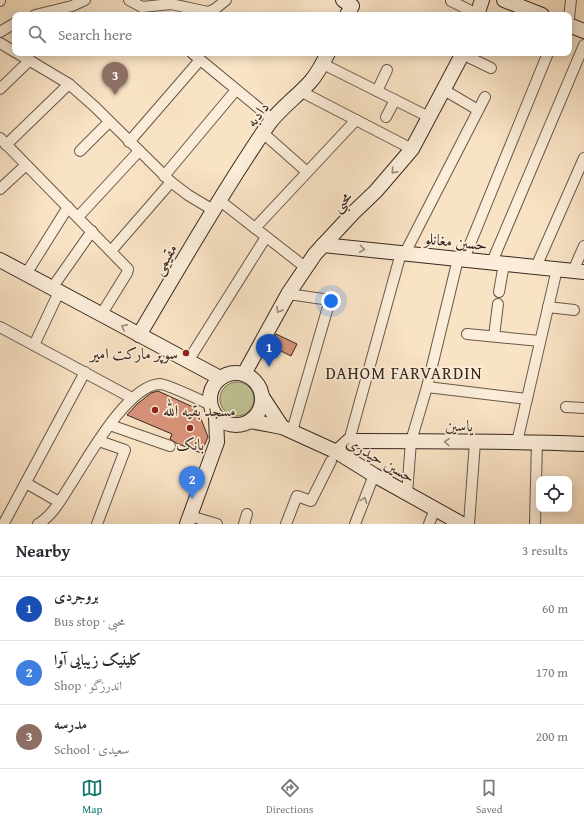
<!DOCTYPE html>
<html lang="en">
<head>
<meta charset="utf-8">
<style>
	:root { --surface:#fff; --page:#f2f2f3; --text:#2b2b33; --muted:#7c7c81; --line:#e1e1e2; --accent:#0f766e }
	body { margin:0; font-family:"Gentium Book Plus",Amiri,serif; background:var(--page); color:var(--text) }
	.controls { position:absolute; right:12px; bottom:12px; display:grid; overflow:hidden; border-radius:8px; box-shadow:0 2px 10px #0003 }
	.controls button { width:36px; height:36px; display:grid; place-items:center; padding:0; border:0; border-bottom:1px solid var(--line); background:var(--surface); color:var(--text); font:20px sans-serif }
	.you { position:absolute; left:331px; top:301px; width:14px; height:14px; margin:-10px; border:3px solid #fff; border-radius:50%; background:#1a73e8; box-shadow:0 0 0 6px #1a73e833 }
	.badge { display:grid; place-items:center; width:26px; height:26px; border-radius:50%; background:var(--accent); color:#fff; font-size:13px; font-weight:700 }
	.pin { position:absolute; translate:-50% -33px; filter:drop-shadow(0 1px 2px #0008) }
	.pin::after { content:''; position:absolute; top:21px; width:14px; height:12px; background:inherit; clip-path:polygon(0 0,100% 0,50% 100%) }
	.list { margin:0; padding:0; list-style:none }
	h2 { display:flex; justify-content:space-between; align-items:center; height:52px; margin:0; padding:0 16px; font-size:17px }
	h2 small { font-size:13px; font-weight:400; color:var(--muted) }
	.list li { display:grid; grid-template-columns:26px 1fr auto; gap:12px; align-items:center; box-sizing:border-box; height:64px; padding:0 16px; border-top:1px solid var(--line) }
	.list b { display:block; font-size:15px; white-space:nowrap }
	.list p { margin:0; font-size:13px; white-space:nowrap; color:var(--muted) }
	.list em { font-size:13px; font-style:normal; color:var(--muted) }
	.icon { flex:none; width:22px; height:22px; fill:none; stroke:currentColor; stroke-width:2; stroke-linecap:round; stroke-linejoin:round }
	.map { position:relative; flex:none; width:584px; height:524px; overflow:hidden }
	.search { position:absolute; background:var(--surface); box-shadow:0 2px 10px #0003; left:12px; right:12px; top:12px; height:44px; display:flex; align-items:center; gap:10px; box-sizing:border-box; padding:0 14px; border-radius:8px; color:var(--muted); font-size:15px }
	.sheet { height:244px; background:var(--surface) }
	nav { display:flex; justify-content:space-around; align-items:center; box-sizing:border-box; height:56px; border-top:1px solid var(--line); background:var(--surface); font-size:11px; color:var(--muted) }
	nav a { display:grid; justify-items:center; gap:2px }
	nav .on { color:var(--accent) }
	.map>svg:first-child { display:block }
	.green { fill:#c0c393; stroke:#7c765a }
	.building { fill:#d8937a; stroke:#382820 }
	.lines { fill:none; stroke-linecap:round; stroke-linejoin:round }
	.street-casing { stroke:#685749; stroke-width:12 }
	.secondary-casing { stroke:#382820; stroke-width:16 }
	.street { stroke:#fbedd9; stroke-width:10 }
	.secondary { stroke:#fbedd9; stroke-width:14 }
	.oneway { stroke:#9a8a7c }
	.poi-dot { fill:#8f2418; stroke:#fbedd9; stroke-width:1.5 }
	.labels { text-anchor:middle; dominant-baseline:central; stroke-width:3.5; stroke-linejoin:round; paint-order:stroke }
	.street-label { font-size:16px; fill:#382820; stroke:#fbedd9 }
	.poi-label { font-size:16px; fill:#382820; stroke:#fbedd9; text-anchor:end }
	.neighbourhood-label { font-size:17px; letter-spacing:1px; fill:#382820; stroke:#fbedd9 }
</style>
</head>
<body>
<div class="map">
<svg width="584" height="524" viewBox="0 0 584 524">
	<rect width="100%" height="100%" fill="#f9e3c5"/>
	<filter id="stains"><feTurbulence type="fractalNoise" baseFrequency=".005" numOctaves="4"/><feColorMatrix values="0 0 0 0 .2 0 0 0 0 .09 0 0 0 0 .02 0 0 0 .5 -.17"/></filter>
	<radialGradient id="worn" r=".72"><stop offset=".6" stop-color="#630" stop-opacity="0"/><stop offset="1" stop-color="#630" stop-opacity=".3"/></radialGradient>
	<circle class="green" cx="237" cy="399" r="17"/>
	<g class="building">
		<path d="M276 334 297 344 291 356 271 346Z"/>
		<path d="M158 391 193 407 200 416 208 437 201 453 176 443 170 439 172 434 127 415 137 404 151 393Z"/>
	</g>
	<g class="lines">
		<g class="street-casing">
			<g id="street">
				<path d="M129 0 142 7 171 4 208 12 215 9 226 0"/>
				<path d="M0 1V0"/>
				<path d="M451 1 477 14"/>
				<path d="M35 15 72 6 85 0"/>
				<path d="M569 18 571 0"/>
				<path d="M0 32 15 23"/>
				<path d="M0 43 15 52"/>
				<path d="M17 53 69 84 94 106 171 182 188 195 213 210"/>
				<path d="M192 53 272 119"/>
				<path d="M462 54 491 68"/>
				<path d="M323 64 429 117"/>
				<path d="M0 89 30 60"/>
				<path d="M444 90 478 110"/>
				<path d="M300 91 412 149"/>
				<path d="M377 91 387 70"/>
				<path d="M386 117 395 100"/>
				<path d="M263 133 307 172"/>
				<path d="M0 138 128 269 127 273 101 315"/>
				<path d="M129 142 200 60"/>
				<path d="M6 145 69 84"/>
				<path d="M80 151 109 122"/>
				<path d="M164 176 236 90"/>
				<path d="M0 189 26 165"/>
				<path d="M219 200 305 267"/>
				<path d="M78 217 139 151"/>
				<path d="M255 228 356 120"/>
				<path d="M111 251 171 182"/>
				<path d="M405 253 485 97"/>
				<path d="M464 259 548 53"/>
				<path d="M492 262 584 45"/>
				<path d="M536 267 584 158"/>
				<path d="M573 271 584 246"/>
				<path d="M26 274 68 207"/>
				<path d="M52 288 92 231"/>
				<path d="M499 292 504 264"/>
				<path d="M288 294 330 300 292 431"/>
				<path d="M548 307 574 310"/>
				<path d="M0 327 132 398"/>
				<path d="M467 334 540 341"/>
				<path d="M494 336 498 304"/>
				<path d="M34 345 59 292"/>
				<path d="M188 361 266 237"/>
				<path d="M427 387 527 399"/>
				<path d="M566 407 584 408"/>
				<path d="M110 425 170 446"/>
				<path d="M349 441 401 253"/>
				<path d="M517 442 557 269"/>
				<path d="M26 483 59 502"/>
				<path d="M407 494 411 441 427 387 458 259"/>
				<path d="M190 516 217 524"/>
				<path d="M4 523 85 372"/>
				<path d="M38 524C51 517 61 500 69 487 86 461 127 385 160 384 167 384 202 401 211 405"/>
				<path d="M97 524 125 450 99 441"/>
				<path d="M244 524 247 514"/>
				<path d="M286 524 297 496 311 501 331 461"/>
				<path d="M355 524 374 475"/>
				<path d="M429 524 435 509"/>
				<path d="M469 524 475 442"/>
				<path d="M535 524 537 442"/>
			</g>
		</g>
		<g class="secondary-casing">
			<g id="secondary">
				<path d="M343 0 352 6 347 15"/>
				<path d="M504 0 542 15"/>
				<path d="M477 15 482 0"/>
				<path d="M569 25 584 31"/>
				<path d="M323 245 584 272"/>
				<path d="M0 260 220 378"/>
				<path d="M139 335C181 264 222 193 268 125 280 108 297 97 311 81 318 73 323 63 328 53"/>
				<circle cx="236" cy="399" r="26"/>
				<path d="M244 374 288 294 315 254 353 213 376 191 412 149 463 53"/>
				<path d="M263 398 282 427"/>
				<path d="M250 421 282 427 337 452 374 475 462 524"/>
				<path d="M337 452 349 441H355C431 441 508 441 584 444"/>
				<path d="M187 524 217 442 216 417"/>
			</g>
		</g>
		<use href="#street" class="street"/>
		<use href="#secondary" class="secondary"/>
	</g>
	<defs><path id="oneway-chevron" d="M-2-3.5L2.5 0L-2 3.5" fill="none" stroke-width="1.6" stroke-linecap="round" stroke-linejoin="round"/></defs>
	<g class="oneway">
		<use href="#oneway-chevron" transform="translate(394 171) rotate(132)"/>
		<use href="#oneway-chevron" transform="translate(362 249) rotate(6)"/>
		<use href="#oneway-chevron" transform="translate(279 310) rotate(119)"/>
		<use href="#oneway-chevron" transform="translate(124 327) rotate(-152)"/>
		<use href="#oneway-chevron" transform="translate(447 442) rotate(-179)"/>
		<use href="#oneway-chevron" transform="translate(364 500) rotate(-69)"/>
	</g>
	<g class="poi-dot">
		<circle cx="186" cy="353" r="4"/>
		<circle cx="155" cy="410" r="4"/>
		<circle cx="190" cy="428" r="4"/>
	</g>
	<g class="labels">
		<g class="street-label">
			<text transform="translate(257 114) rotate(-52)">دادبه</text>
			<text transform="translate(341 201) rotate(-45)">محبی</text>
			<text transform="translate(456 241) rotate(6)">حسین مغانلو</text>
			<text transform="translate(164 259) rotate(-59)">مقیمی</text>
			<text transform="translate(459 425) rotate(1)">یاسین</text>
			<text transform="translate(381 459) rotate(30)">حسین حیدری</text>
		</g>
		<g class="poi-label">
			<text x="178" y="353">سوپر مارکت امیر</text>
			<text x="163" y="410" text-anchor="start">مسجد بقیه الله</text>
			<text x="190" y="444" text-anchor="middle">بانک</text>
		</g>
		<g class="neighbourhood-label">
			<text x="404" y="372">DAHOM FARVARDIN</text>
		</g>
	</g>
	<rect width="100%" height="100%" filter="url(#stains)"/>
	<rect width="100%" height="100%" fill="url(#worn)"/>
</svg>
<div class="controls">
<button><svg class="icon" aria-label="locate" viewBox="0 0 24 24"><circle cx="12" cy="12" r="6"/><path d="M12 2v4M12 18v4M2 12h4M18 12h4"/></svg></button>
</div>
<div class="you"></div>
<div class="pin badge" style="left:269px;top:367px;background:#1a4fb4">1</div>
<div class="pin badge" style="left:192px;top:499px;background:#3f7fe0">2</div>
<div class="pin badge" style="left:115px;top:95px;background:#8d6e63">3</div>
<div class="search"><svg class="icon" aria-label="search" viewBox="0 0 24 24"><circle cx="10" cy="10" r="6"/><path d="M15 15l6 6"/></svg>Search here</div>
</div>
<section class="sheet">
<h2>Nearby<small>3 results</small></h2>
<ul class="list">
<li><span class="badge" style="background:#1a4fb4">1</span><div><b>بروجردی</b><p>Bus stop · محبی</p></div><em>60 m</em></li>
<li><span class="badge" style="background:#3f7fe0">2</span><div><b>کلینیک زیبایی آوا</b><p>Shop · اندرزگو</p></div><em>170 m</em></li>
<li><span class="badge" style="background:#8d6e63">3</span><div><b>مدرسه</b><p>School · سعیدی</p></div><em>200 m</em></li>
</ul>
</section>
<nav>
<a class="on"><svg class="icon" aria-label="map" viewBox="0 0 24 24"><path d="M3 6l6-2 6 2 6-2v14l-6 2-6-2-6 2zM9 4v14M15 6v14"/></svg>Map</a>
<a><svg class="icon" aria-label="directions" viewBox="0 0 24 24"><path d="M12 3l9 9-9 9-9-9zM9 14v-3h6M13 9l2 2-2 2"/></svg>Directions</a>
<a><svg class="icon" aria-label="saved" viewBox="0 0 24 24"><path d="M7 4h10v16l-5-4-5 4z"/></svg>Saved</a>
</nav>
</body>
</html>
